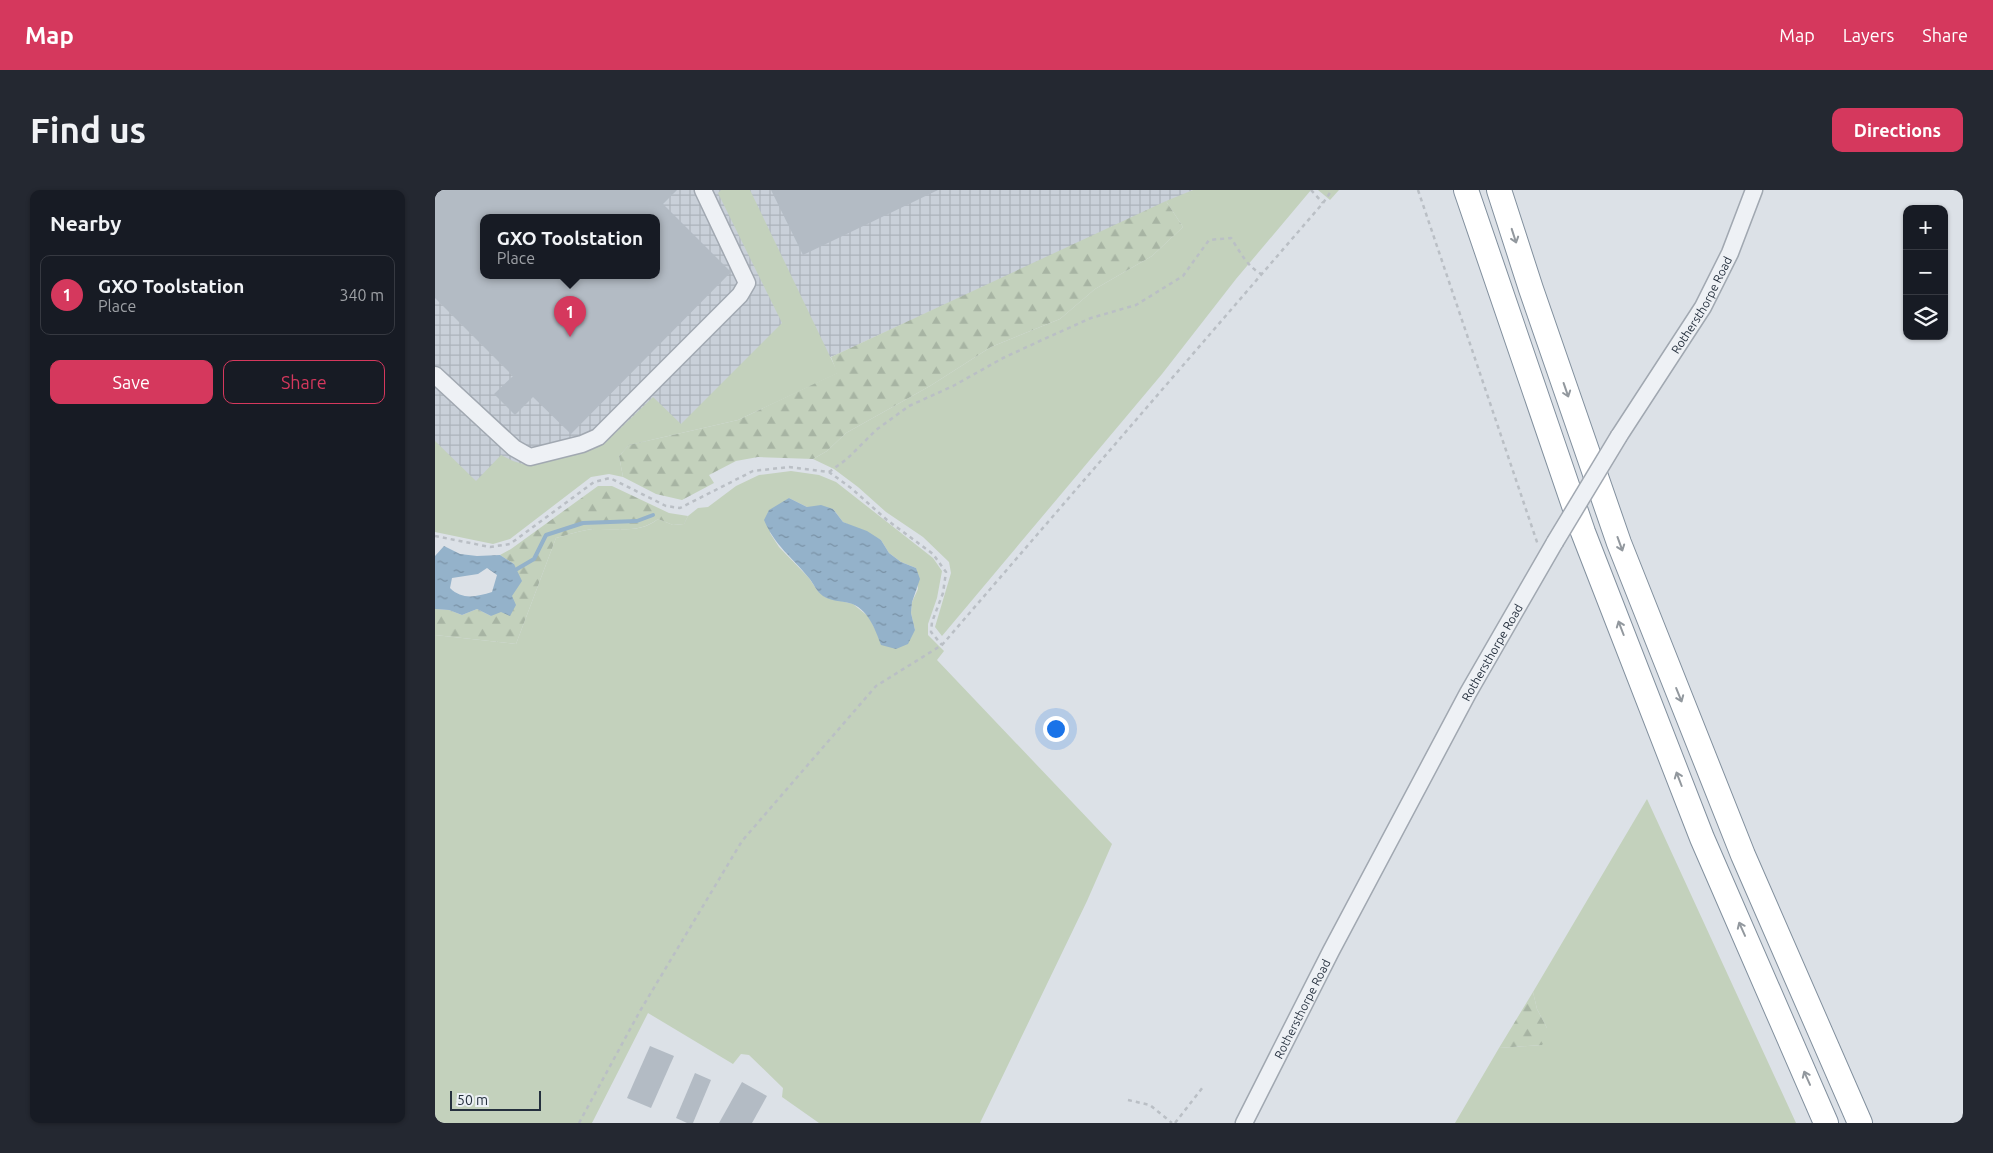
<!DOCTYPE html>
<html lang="en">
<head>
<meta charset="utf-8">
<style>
	:root { --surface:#171b24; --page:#242831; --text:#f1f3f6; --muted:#9ea1a6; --line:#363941; --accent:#d5385d }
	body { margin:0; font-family:Ubuntu,sans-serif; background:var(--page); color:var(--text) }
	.controls { position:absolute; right:15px; top:15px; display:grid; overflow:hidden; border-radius:10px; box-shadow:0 1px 4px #0004 }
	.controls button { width:45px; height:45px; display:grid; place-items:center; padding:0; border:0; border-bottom:1px solid var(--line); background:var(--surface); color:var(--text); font:25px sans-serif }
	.scale { position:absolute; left:15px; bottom:12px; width:91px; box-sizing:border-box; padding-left:5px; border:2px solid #25303e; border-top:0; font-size:14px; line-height:18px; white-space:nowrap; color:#25303e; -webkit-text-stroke:4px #ebf0f5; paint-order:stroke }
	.you { position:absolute; left:620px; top:538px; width:18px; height:18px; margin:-12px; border:4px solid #fff; border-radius:50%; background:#1a73e8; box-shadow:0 0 0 8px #1a73e833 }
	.badge { display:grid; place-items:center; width:32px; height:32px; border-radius:50%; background:var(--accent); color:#fff; font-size:16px; font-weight:700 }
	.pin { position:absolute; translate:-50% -41px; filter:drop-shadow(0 1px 2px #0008) }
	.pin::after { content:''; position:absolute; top:26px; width:18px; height:15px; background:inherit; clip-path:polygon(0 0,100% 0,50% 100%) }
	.popup { position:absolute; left:45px; top:24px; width:180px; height:65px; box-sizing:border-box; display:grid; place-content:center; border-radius:10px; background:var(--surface); filter:drop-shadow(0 1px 4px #0005); font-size:16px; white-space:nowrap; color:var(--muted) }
	.popup b { font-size:19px; color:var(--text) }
	.popup::after { content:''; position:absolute; left:50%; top:100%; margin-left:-10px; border:10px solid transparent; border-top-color:var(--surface) }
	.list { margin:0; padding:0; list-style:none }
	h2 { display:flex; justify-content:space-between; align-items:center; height:65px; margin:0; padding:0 20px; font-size:21px }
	h2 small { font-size:16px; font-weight:400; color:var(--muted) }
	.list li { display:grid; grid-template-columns:32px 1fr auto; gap:15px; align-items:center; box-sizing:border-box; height:80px; margin:0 10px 10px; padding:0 10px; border:1px solid var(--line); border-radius:10px }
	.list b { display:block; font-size:19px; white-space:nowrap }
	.list p { margin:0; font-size:16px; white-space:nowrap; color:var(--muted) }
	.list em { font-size:16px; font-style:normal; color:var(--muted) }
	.actions { display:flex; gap:10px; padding:15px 20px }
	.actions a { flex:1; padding:11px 0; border:1px solid var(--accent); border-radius:10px; text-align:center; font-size:18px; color:var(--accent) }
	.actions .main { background:var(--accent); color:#fff }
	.icon { flex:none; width:28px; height:28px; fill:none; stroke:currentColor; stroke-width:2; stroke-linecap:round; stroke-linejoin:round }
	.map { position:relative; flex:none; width:1528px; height:933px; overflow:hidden; border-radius:10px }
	header { display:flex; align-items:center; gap:30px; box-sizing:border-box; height:70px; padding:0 25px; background:var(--accent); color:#fff }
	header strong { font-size:24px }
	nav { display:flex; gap:28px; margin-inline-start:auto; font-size:18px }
	.intro { display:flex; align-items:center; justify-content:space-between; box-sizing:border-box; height:120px; padding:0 30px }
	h1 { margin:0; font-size:35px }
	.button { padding:12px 22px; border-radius:10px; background:var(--accent); color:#fff; font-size:18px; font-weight:700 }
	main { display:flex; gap:30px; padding:0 30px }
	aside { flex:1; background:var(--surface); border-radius:10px; box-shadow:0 1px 4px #0004 }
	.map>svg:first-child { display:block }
	.industrial { fill:url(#industrial-grid); fill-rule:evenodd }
	.grass { fill:#c3d1bc; fill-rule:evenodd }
	.forest { fill:url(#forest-firs) }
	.water { fill:url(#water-ripples); fill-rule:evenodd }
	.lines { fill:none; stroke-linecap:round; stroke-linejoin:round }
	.stream { stroke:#94b2ca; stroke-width:4 }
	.building { fill:#b3bbc4; fill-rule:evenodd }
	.minor-casing { stroke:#a1a8b1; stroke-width:19 }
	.highway-casing { stroke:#82909e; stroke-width:26 }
	.path { stroke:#babfc5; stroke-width:2.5; stroke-dasharray:4 4; stroke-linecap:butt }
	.minor { stroke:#eef1f5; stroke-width:16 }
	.highway { stroke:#fff; stroke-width:24 }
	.minor-bridge-casing { stroke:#a1a8b1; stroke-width:19; stroke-linecap:butt }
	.minor-bridge { stroke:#eef1f5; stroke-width:16 }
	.oneway { stroke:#92989e }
	.labels { text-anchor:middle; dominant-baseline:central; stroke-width:5; stroke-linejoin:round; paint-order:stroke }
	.street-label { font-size:12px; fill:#25303e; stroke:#ebf0f5 }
</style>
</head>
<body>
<header>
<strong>Map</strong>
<nav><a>Map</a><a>Layers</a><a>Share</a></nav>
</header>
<div class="intro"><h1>Find us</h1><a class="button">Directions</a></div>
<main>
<aside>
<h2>Nearby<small></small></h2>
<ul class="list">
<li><span class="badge">1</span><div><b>GXO Toolstation</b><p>Place</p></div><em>340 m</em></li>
</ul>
<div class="actions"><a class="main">Save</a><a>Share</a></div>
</aside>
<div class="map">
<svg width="1528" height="933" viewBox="0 0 1528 933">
	<defs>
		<pattern id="industrial-grid" width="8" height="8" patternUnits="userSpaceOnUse" patternTransform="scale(1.25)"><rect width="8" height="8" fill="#c9d0d9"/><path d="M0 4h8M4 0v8" fill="none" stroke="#acb3bb"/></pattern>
		<pattern id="forest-firs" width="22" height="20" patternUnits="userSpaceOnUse" patternTransform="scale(1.25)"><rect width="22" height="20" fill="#c3d1bc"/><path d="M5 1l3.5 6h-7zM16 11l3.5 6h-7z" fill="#a7b4a3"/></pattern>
		<pattern id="water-ripples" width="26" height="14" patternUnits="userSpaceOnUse" patternTransform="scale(1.25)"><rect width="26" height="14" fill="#94b2ca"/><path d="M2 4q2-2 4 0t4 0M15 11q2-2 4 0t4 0" fill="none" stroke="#7991a5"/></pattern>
	</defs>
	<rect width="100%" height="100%" fill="#dce1e7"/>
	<path class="industrial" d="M0 0H758L396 167 95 304 0 297ZM49 28H221V86H49Z"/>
	<g class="grass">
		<path d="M286 0H315L403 183 303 230 194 255 184 266 188 287 174 284 156 287 75 349 58 354 0 342V251L41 291 66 265 78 271 94 276 169 254 218 207 246 234 347 133 283 3Z"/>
		<path d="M758 0H876L801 89 727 184 507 446 500 437 516 383 514 372 488 347 451 322 423 297 399 279 378 269 392 261 411 243 495 196 556 157 625 129 660 99 717 66 748 37 731 11Z"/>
		<path d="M883 0H904L895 10Z"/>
		<path d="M356 281 384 285 401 292 498 368 507 381 502 408 493 434V445L509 461 502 470 677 654 652 711 545 933H384L347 907 348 898 314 865 306 864 298 874 213 823 157 933H0V445L81 454 121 348C133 345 146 340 159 339 181 338 205 344 223 329L238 335 249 334 253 326 263 318 273 317 301 296 324 285ZM354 308 372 317 398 319 408 332 446 350 454 363 466 372 481 378 483 399 477 412 476 423 480 440 440 439 434 427 418 414 390 407 382 400 374 388 344 357 335 343Z"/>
		<path d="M1212 609 1361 933H1020L1064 858 1107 855 1112 838 1102 819 1098 802Z"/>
	</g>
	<g class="forest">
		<path d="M731 11 748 37 717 66 660 99 625 129 556 157 495 196 411 243 392 261 378 269 323 267 301 271 274 285 279 293 247 310 221 304 188 287 184 266 194 255 303 230 402 183 396 167Z"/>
		<path d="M163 296H177L234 323 253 326 249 334 238 335 223 329C204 344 181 338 159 339 146 340 133 345 121 348L81 454 0 445V419L14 420 27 425 42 419 56 426 77 406 79 374 65 365 76 359Z"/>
		<path d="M1098 802 1102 819 1112 838 1114 847 1107 855 1064 858Z"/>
	</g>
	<g class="water">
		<path d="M354 308 372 317 386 315 398 319 408 332 432 341 446 350 454 363 466 372 481 378 485 389 477 412 476 423 480 440 473 454 461 459 446 455C440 439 433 418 414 413 406 411 396 411 388 406 381 401 379 394 374 388 357 367 340 356 329 330L334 320Z"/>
		<path d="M9 356 25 364 42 366 65 365 79 374 87 391 77 406 81 415 75 426 66 422 56 426 42 419 27 425 14 420 0 419V366ZM52 378 62 385 57 402C41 407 27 410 15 398L17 388 43 384Z"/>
	</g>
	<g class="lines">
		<path class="stream" d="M82 379 99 369 111 345 148 333 202 331 218 325"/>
	</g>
	<g class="building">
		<path d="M0 0H242L228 14 296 82 136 244 98 207 80 225 59 204 78 186 0 108ZM49 28H221V86H49Z"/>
		<path d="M336 0H503L368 65Z"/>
		<path d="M215 856 239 866 216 918 192 908Z"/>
		<path d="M260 883 276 890 258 933H252L241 928Z"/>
		<path d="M307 892 332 906 317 933H284Z"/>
	</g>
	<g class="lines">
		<g class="minor-casing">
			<g id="minor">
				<path d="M0 185 79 258 95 267 147 254 163 247 305 105 312 93 268 0"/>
				<path id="s1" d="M1184 246 1268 117 1295 63 1319 0"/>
				<path id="s2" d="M809 933 896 761 1033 503 1120 352"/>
			</g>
		</g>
		<g class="highway-casing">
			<g id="highway">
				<path d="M1031 0 1148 342 1267 648 1391 933"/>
				<path d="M1064 0 1096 99 1184 353 1308 665 1425 933"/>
			</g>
		</g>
		<g class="path">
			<path d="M876 0 888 13"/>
			<path d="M983 0 1103 355"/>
			<path d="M394 282 412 269 441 240 474 216 518 196 568 168 607 150 656 128 701 115 748 86 774 50 796 48C805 62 812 76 826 84"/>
			<path d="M0 346 55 357 75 354 159 292 175 288 231 316 245 318 318 281 354 277 394 282 416 298 452 330 498 364 511 382 508 403 497 432 496 442 507 455"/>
			<path d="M693 910 715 915 737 933"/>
			<path d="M144 933 205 821 307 651 441 496 507 455 888 13 897 0"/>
			<path d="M740 933 768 897"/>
		</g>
		<use href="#minor" class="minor"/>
		<use href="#highway" class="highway"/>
		<g class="minor-bridge-casing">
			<path id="minor-bridge" d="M1120 352 1184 246"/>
		</g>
		<use href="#minor-bridge" class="minor-bridge"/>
	</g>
	<defs><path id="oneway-shaft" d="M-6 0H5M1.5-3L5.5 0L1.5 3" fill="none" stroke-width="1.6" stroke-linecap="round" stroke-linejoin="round" transform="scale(1.25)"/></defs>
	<g class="oneway">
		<use href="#oneway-shaft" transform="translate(1079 46) rotate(72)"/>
		<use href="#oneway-shaft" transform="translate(1131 200) rotate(71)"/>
		<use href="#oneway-shaft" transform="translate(1185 354) rotate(70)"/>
		<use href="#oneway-shaft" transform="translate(1186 438) rotate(-111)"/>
		<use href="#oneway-shaft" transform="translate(1244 505) rotate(68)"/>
		<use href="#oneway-shaft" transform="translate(1244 589) rotate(-111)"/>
		<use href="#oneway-shaft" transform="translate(1307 739) rotate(-114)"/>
		<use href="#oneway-shaft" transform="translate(1372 888) rotate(-114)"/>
	</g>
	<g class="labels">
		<g class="street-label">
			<text stroke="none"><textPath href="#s1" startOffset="155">Rothersthorpe Road</textPath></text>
			<text stroke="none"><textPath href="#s2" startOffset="532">Rothersthorpe Road</textPath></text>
			<text stroke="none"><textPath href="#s2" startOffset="128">Rothersthorpe Road</textPath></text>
		</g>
	</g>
</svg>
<div class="controls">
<button>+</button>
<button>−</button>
<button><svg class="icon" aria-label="layers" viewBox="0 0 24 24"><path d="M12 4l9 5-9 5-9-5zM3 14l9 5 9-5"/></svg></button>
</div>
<div class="scale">50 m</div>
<div class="you"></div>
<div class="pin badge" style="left:135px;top:147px">1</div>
<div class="popup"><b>GXO Toolstation</b>Place</div>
</div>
</main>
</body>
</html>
